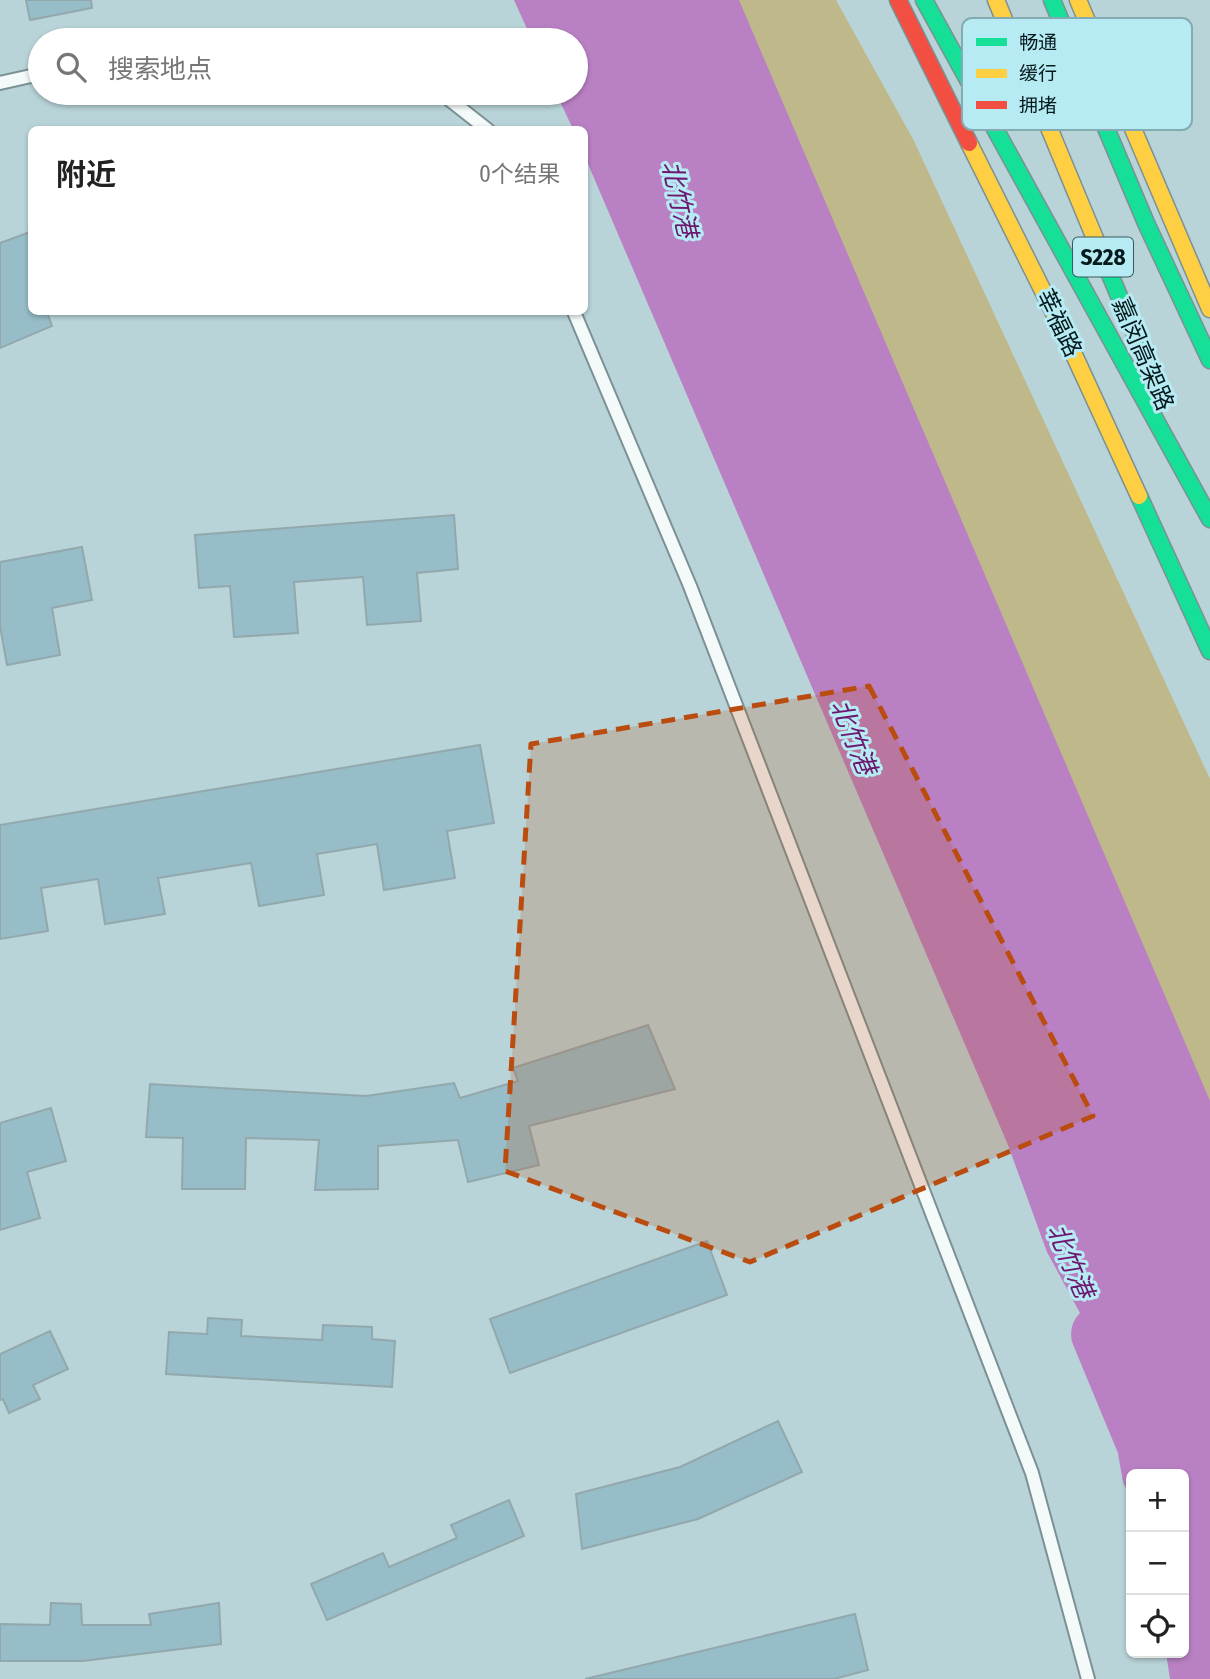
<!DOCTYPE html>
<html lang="zh">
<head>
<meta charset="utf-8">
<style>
	:root { --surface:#fff; --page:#f6f6f6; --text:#222; --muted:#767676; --line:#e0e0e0 }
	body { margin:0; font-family:"Fira Sans Condensed","Noto Sans SC",sans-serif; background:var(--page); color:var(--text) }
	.controls { position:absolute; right:21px; bottom:21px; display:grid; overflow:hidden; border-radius:10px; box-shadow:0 2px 5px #0004 }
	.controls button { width:63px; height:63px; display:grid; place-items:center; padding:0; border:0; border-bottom:2px solid var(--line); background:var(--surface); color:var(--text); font:35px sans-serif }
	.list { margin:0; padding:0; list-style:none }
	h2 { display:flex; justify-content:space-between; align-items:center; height:91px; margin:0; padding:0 28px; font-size:30px }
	h2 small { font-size:23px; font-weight:400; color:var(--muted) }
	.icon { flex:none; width:38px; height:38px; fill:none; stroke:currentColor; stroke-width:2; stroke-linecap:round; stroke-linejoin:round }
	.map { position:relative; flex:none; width:1210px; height:1679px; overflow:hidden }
	.search { position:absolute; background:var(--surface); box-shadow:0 2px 5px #0004; left:28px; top:28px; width:560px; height:77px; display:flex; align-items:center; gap:18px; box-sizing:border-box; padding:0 24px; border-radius:38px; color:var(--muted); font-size:26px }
	.panel { position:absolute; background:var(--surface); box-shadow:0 2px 5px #0004; left:28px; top:126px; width:560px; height:189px; border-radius:10px }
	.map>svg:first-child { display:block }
	.green { fill:#bfb88a }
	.water { fill:#b981c4 }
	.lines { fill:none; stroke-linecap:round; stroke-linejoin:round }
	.river { stroke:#b981c4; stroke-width:58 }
	.building { fill:#96bdc8; stroke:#93a8ad; stroke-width:2 }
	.lane-casing { stroke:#7b9194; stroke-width:16 }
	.fast-casing { stroke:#7b9194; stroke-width:19 }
	.slow-casing { stroke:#7b9194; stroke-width:19 }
	.jam-casing { stroke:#7b9194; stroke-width:19 }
	.lane { stroke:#f4f9f9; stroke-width:12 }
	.fast { stroke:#16e098; stroke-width:16 }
	.slow { stroke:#ffcf43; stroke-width:16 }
	.jam { stroke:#f24e42; stroke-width:16 }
	.marked { fill:#bb4c0f; fill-opacity:0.2; stroke:#bb4c0f; stroke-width:5; stroke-dasharray:14 9; stroke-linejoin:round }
	.labels { text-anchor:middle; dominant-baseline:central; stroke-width:6; stroke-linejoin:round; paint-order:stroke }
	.shield { fill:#b7ebf3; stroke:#3a595c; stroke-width:2 }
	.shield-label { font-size:23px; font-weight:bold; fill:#051a1c }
	.street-label { font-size:24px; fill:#051a1c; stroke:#b7ebf3 }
	.water-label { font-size:26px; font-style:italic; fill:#6d176f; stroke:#b7ebf3 }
	.key { fill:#b7ebf3; stroke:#82acb2; stroke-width:2 }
	.key-label { font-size:19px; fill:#051a1c }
</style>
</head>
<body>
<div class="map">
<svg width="1210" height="1679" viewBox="0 0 1210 1679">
	<rect width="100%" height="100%" fill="#b8d4d8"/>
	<path class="green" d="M715 0H836L914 141 1210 779V1160Z"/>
	<path class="water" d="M514 0H739L1210 1101V1679H1170L1166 1653H1184V1474H1141L1133 1411 1047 1252 1008 1145 585 157 584 130 573 129 556 93H576V40H532Z"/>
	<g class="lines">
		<path class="river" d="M1100 1334 1146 1445 1151 1474"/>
	</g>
	<g class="building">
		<path d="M26 0H91L92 8 30 20Z"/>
		<path d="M30 232 32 312H47L52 326 0 348V243Z"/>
		<path d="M454 515 458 569 417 573 421 621 367 625 363 577 294 582 298 633 234 637 230 586 199 588 195 535Z"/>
		<path d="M82 547 92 600 52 608 60 655 7 665 0 626V562Z"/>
		<path d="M480 745 494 823 447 831 455 878 384 890 377 844 317 854 324 895 259 906 251 863 158 878 165 914 105 924 98 879 41 888 48 931 0 939V825Z"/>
		<path d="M648 1025 675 1089 529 1126 539 1165 468 1182 458 1140 378 1146V1189L315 1190 319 1140 246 1138 245 1189H182L183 1138 146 1137 150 1084 366 1096 454 1083 460 1098 518 1081 513 1068Z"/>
		<path d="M51 1108 66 1161 27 1172 40 1218 0 1230V1123Z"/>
		<path d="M707 1241 727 1295 510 1373 490 1319Z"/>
		<path d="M208 1318 242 1320 241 1336 322 1340 323 1325 372 1327V1339L395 1341 392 1387 166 1374 169 1332 207 1334Z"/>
		<path d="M50 1331 68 1369 33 1385 40 1399 9 1413 3 1399 0 1400V1354Z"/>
		<path d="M778 1421 802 1472 698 1519 582 1549 576 1494 680 1467Z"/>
		<path d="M509 1500 524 1536 327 1620 311 1584 383 1553 389 1567 457 1538 451 1525Z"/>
		<path d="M51 1603 81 1604 82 1625H151L149 1614 219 1603 221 1644 83 1661H0V1624L50 1625Z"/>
		<path d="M855 1614 868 1670 834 1679H585Z"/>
	</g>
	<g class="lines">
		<g class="lane-casing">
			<g id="lane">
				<path d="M186 40H197"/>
				<path d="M0 83 40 74"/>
				<path d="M441 93 488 130"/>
				<path d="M574 312 690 586 1032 1473 1088 1679"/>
			</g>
		</g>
		<g class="fast-casing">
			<g id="fast">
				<path d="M924 0 1210 519"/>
				<path d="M1052 0 1146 223 1210 360"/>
				<path d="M1106 265 1143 353"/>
				<path d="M1139 496 1210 651"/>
			</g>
		</g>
		<g class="slow-casing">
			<g id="slow">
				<path d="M996 0 1106 265"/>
				<path d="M1078 0 1210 309"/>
				<path d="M969 143 1064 333 1139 496"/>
			</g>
		</g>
		<g class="jam-casing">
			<path id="jam" d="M898 0 969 143"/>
		</g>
		<use href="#lane" class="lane"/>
		<use href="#fast" class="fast"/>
		<use href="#slow" class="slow"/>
		<use href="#jam" class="jam"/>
	</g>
	<path class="marked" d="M869 686 1093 1116 750 1262 505 1171 531 744Z"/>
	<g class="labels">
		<rect class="shield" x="1073" y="237.5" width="60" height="39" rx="5"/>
		<g class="shield-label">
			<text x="1103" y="257">S228</text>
		</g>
		<g class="street-label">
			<text transform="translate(1059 323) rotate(64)">莘福路</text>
			<text transform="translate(1143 354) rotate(67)">嘉闵高架路</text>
		</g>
		<g class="water-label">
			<text transform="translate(679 199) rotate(77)">北竹港</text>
			<text transform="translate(853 737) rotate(68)">北竹港</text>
			<text transform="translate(1070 1261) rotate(67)">北竹港</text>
		</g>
	</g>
	<rect x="962" y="18" width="230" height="112" rx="10" class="key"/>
	<rect x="976" y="38" width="31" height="8" fill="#16e098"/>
	<rect x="976" y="69" width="31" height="9" fill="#ffcf43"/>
	<rect x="976" y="101" width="31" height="8" fill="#f24e42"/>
	<g class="key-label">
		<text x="1019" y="49">畅通</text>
		<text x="1019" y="80">缓行</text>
		<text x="1019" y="112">拥堵</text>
	</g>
</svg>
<div class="controls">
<button>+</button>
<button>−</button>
<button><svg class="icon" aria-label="locate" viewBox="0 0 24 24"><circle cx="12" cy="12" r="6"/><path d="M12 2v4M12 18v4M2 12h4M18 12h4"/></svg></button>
</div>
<div class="search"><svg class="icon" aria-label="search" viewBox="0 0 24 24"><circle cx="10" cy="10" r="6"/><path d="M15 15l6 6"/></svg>搜索地点</div>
<section class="panel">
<h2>附近<small>0个结果</small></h2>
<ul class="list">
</ul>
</section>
</div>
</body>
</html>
